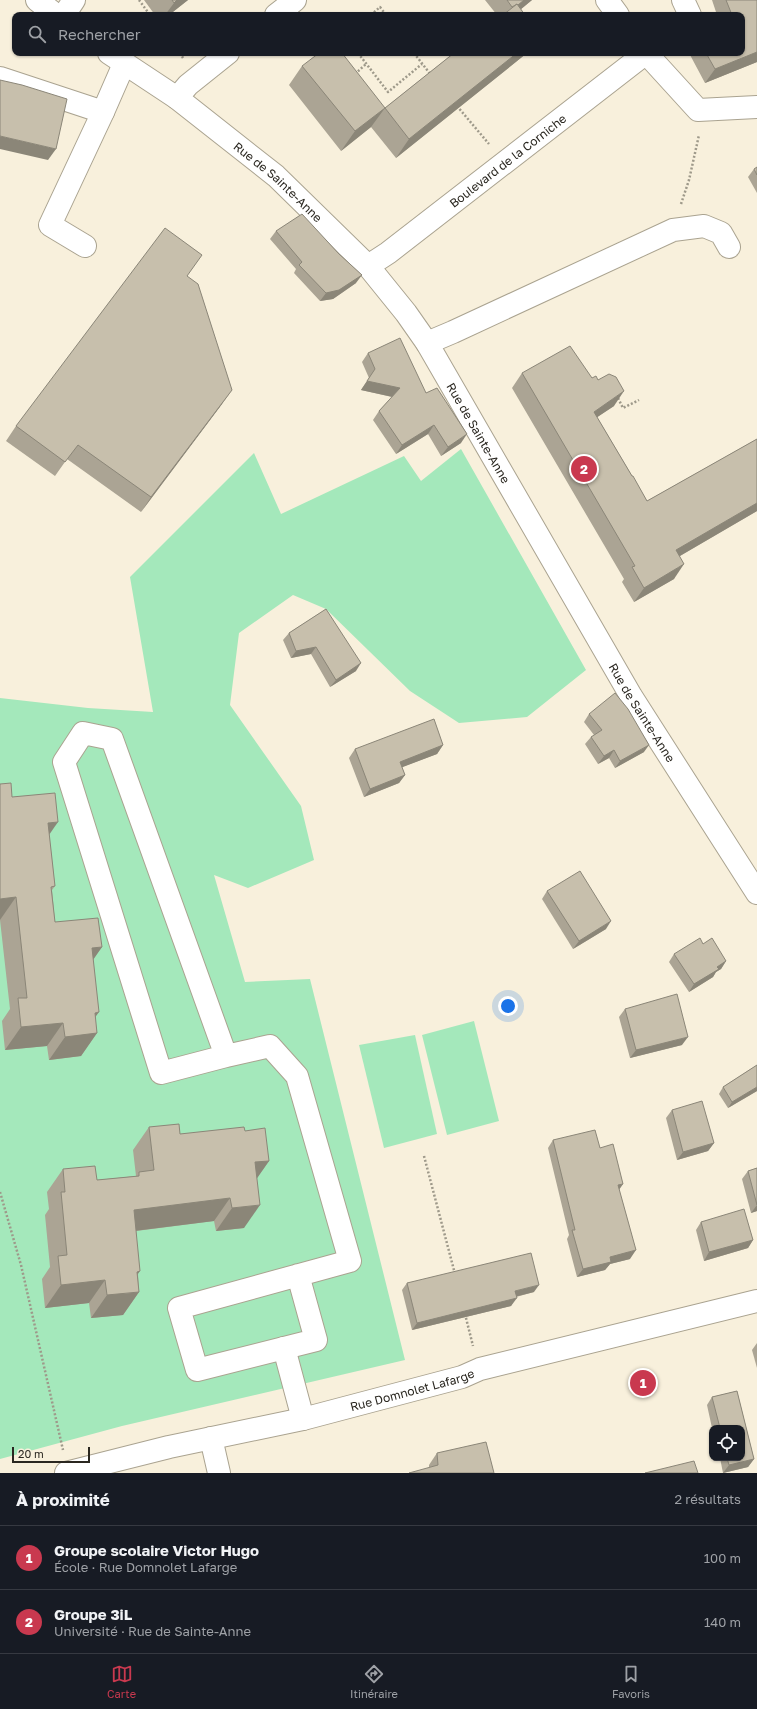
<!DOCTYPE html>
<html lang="fr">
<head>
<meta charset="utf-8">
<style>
	:root { --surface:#171b24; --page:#20242c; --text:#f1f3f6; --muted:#9ea1a6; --line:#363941; --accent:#c9394f }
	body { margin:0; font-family:"Golos Text",sans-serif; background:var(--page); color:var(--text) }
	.controls { position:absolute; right:12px; bottom:12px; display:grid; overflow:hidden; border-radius:8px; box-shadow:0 1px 3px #0004 }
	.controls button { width:36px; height:36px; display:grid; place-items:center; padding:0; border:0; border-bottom:1px solid var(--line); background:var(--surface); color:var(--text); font:20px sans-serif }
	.scale { position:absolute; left:12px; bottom:10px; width:78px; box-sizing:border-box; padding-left:4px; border:2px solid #2a2720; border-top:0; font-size:11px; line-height:14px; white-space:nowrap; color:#2a2720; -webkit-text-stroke:3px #f8f0dc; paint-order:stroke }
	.you { position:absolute; left:508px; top:1006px; width:14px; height:14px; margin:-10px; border:3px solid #fff; border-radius:50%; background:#1a73e8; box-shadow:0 0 0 6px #1a73e833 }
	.badge { display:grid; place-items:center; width:26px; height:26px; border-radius:50%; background:var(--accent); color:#fff; font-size:13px; font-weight:700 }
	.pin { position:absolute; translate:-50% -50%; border:2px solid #fff; box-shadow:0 1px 4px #0006 }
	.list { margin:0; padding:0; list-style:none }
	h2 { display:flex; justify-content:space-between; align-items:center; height:52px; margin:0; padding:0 16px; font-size:17px }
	h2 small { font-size:13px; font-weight:400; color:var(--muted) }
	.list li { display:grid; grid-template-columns:26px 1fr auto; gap:12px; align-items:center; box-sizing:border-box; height:64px; padding:0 16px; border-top:1px solid var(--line) }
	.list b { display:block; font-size:15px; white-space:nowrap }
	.list p { margin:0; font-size:13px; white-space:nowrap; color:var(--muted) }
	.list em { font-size:13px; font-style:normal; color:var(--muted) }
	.icon { flex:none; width:22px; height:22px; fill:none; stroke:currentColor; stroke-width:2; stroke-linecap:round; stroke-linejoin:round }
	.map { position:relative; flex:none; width:757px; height:1473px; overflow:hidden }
	.search { position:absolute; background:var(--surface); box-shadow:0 1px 3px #0004; left:12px; right:12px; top:12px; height:44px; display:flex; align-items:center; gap:10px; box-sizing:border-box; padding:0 14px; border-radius:8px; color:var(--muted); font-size:15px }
	.sheet { height:180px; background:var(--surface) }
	nav { display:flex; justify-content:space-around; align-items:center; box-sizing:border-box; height:56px; border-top:1px solid var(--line); background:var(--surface); font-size:11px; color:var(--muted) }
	nav a { display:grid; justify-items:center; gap:2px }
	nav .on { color:var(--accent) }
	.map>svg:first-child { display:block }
	.green { fill:#a4e8bb }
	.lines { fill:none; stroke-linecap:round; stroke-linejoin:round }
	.minor-casing { stroke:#aaa390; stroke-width:24 }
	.path { stroke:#9e998a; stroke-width:2.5; stroke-dasharray:2 2; stroke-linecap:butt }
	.minor { stroke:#fff; stroke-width:22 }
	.wall { fill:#aba494 }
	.shaded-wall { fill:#8b8678 }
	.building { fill:#c7bfac; stroke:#8b8678 }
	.labels { text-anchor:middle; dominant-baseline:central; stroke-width:4; stroke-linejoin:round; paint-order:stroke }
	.street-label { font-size:12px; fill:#2a2720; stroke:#f8f0dc }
</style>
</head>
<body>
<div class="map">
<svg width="757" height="1473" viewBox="0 0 757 1473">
	<rect width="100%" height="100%" fill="#f8f0dc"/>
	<g class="green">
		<path d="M461 449 586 670 527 717 459 723 410 691 326 609 293 595 239 633 230 705 301 806 314 860 248 888 214 875 245 982 310 979 405 1360 122 1426 0 1459V698L88 708 153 712 130 577 254 453 281 514 404 456 421 481Z"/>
		<path d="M474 1021 499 1121 447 1135 422 1035Z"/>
		<path d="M415 1035 437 1134 384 1148 359 1045Z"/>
	</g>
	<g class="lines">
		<g class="minor-casing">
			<g id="minor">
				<path d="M37 0 56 15"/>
				<path d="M607 0 618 15"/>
				<path d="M683 0 690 15"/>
				<path d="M64 15 74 0"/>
				<path d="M276 15 295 0"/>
				<path id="s1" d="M109 53 177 98 276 176 368 266 406 313 427 343 631 696 757 893"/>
				<path d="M646 53 698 110 757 107"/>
				<path d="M0 78 103 112 124 64"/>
				<path d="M177 98 188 85 228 53"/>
				<path d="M85 246 50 225 103 112"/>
				<path id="s2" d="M368 266 388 253 646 53"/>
				<path d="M427 343 453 332 673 230 704 226 721 233 729 247"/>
				<path d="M226 1056 161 1073 64 762 83 733 112 739 226 1056 270 1046 297 1076 350 1261 179 1308 197 1370 316 1340 298 1275"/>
				<path d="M284 1348 303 1419"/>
				<path d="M211 1438 219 1473"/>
				<path id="s3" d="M66 1473 169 1447 303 1419 462 1377 480 1369 757 1301"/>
			</g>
		</g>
		<g class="path">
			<path d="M139 0 150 15"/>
			<path d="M371 15 380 7 386 15"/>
			<path d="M180 53 183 58"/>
			<path d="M358 53 388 92 422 64"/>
			<path d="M414 53 431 75"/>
			<path d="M355 74 366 64"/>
			<path d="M457 106 489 144"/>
			<path d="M681 204 689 180 699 135"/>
			<path d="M618 398 623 408 639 400"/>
			<path d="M424 1156 455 1274"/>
			<path d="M0 1192 21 1265 63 1450"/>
			<path d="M465 1314 473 1346"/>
		</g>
		<use href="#minor" class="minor"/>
	</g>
	<g class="wall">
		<path d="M144 0H188L169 15H155Z"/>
		<path d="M485 0H532L521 9 525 15H497Z"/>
		<path d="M712 0H757V62L705 83 689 53H742V15H717Z"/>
		<path d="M454 53H527L396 158 371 127 341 151 289 85 302 66 385 108Z"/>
		<path d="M757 167V193L748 177 754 169Z"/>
		<path d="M276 231 356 283 333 299 320 301 294 273 296 269 270 239Z"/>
		<path d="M187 276 222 404 141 512 67 459 55 476 6 441 16 426Z"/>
		<path d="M368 353 426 393 461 443 441 456 428 434 396 454 373 420 379 411 392 397 361 390 369 378 362 362Z"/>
		<path d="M522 373 592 378 598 380 614 406 597 417 647 501 757 439V511L680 556 674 579 634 602 622 582 624 579 512 388Z"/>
		<path d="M326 609 356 671 330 687 311 654 291 658 283 640 289 633Z"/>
		<path d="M589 714 644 752 615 768 609 758 598 764 585 744 591 737 594 735 584 722Z"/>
		<path d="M443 745 437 754 402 767 405 775 399 783 364 797 349 758 355 749Z"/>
		<path d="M12 797 49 834 55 886 52 890 55 922 102 947 93 959 95 1017 97 1033 81 1056 49 1060 47 1046 5 1050 2 1021 10 1009 0 920Z"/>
		<path d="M547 891 606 929 573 949 542 899Z"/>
		<path d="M703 944 726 961 721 969 716 972 713 977 689 992 669 962 674 954Z"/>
		<path d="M625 1009 682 1045 630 1058 619 1017Z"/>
		<path d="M757 1065V1091L728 1108 719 1094 723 1087Z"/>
		<path d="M672 1110 714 1143 708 1151 677 1160 666 1118Z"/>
		<path d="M149 1127 180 1134 245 1131 269 1161 257 1178 244 1228 216 1231 214 1221 136 1231 138 1274 139 1292 123 1315 91 1318 89 1303 45 1308 42 1279 50 1267 45 1215 49 1209 47 1192 63 1169 97 1180 136 1176 133 1150Z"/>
		<path d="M553 1140 600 1148 623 1184 619 1190 630 1259 610 1264 605 1270 577 1277 567 1239 569 1235 548 1148Z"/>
		<path d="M757 1168V1211L751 1213 742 1179 748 1171Z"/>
		<path d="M701 1222 753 1240 748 1248 704 1261 696 1230Z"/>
		<path d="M407 1283 534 1292 516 1297 511 1306 412 1330 402 1290Z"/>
		<path d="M757 1343V1368L752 1350Z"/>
		<path d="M737 1391 754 1459 748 1467 723 1473 720 1458H742V1428H712L707 1405 712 1397Z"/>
		<path d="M437 1453 494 1473 429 1468V1465Z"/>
	</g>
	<g class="shaded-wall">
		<path d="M177 0H188L169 15H165L174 3Z"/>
		<path d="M524 0H532L514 15 513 9Z"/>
		<path d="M757 52V62L705 83 715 69Z"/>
		<path d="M517 53H527L396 158 409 139Z"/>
		<path d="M385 108 371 127 341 151 355 131Z"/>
		<path d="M0 136 56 149 48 160 0 149Z"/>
		<path d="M362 275 356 283 333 299 320 301 326 293Z"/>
		<path d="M367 381 400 388 393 397 361 390Z"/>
		<path d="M232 390 222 404 141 512 151 497Z"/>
		<path d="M624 391 614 406 584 426 594 412Z"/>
		<path d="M434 425 428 434 396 454 402 445Z"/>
		<path d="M467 434 461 443 441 456 448 447Z"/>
		<path d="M757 503V511L666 564 676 550Z"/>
		<path d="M684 564 674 579 634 602 644 588Z"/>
		<path d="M316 647 311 654 291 658 296 651Z"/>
		<path d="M361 663 356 671 330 687 336 680Z"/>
		<path d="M443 745 437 754 395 770 400 762Z"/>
		<path d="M649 745 644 752 615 768 620 761Z"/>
		<path d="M614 750 609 758 598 764 604 756Z"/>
		<path d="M405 775 399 783 364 797 370 789Z"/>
		<path d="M58 822 42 845 48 823Z"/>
		<path d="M16 897 0 920V899Z"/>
		<path d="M611 921 606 929 573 949 579 941Z"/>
		<path d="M102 947 86 970 92 948Z"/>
		<path d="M726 961 721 969 716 972 713 977 689 992 694 984 717 967Z"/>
		<path d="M99 1012 83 1034 97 1033 81 1056 49 1060 65 1037 95 1013Z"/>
		<path d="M63 1023 47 1046 5 1050 21 1027Z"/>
		<path d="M688 1037 682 1045 630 1058 636 1050Z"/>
		<path d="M757 1087V1091L728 1108 732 1102Z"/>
		<path d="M714 1143 708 1151 677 1160 683 1152Z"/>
		<path d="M269 1161 253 1184 255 1162Z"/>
		<path d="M623 1184 617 1192 618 1185Z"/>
		<path d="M230 1198 214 1221 118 1233 134 1210Z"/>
		<path d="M260 1205 244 1228 216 1231 232 1208Z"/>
		<path d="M757 1205V1211L751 1213Z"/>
		<path d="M753 1240 748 1248 704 1261 709 1252Z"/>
		<path d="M636 1250 630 1259 610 1264 605 1270 577 1277 583 1269 610 1257Z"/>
		<path d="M140 1271 124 1294 139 1292 123 1315 91 1318 107 1295 137 1272Z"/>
		<path d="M105 1280 89 1303 45 1308 61 1285Z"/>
		<path d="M539 1285 534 1292 510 1298 515 1291Z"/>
		<path d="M517 1298 511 1306 412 1330 417 1323Z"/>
		<path d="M754 1459 748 1467 723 1473 729 1465Z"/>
	</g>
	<g class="building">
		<path d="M172 0H177L174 3Z"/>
		<path d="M507 0H524L518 5 517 4 512 7Z"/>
		<path d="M726 0H757V52L715 69 706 53H742V15H732Z"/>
		<path d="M517 4 525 15H503Z"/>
		<path d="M319 53H342L385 108 355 131 302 66Z"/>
		<path d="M454 53H517L409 139 385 108Z"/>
		<path d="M0 80 22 85 67 99 56 149 0 136Z"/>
		<path d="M757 167V175L754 169Z"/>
		<path d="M302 214 339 254 362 275 339 290 326 293 299 265 302 262 276 231Z"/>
		<path d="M165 228 202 255 187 276 198 284 232 390 151 497 78 445 65 462 16 426Z"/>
		<path d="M400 338 426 393 437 388 467 434 448 447 434 425 402 445 379 411 400 388 367 381 375 369 368 353Z"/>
		<path d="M570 346 592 378 596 376 598 380 609 374 616 377 624 391 594 412 632 476H633L647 501 757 439V503L676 550 684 564 644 588 632 567 635 566 522 373Z"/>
		<path d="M326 609 361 663 336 680 316 647 296 651 289 633Z"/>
		<path d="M615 693 628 709 649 745 620 761 614 750 604 756 591 737 602 730 589 714Z"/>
		<path d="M434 719 443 745 400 762 405 775 370 789 355 749Z"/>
		<path d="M11 783 12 797 55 793 58 822 48 823 55 886 51 887 55 922 98 918 102 947 92 948 99 1012 95 1013 97 1033 65 1037 63 1023 21 1027 18 998H27L16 897 0 899V784Z"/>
		<path d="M580 871 611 921 579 941 547 891Z"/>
		<path d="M700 938 703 944 712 938 726 961 717 967 719 969 694 984 674 954Z"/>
		<path d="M677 994 688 1037 636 1050 625 1009Z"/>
		<path d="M757 1065V1087L732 1102 723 1087Z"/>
		<path d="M702 1101 714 1143 683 1152 672 1110Z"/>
		<path d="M179 1124 180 1134 244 1127 245 1131 265 1128 269 1161 255 1162 260 1205 232 1208 230 1198 134 1210 140 1271 137 1272 139 1292 107 1295 105 1280 61 1285 58 1256 67 1255 61 1192H65L63 1169 95 1166 97 1180 139 1176V1172L154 1170 149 1127Z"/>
		<path d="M595 1130 600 1148 613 1144 623 1184 618 1185 636 1250 610 1257 611 1262 583 1269 572 1230H575L553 1140Z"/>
		<path d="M757 1168V1205L748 1171Z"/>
		<path d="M744 1209 753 1240 709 1252 701 1222Z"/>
		<path d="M531 1253 539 1285 515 1291 517 1298 417 1323 407 1283Z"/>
		<path d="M737 1391 754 1459 729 1465 727 1458H742V1428H720L712 1397Z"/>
		<path d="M486 1442 494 1473H409L438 1465 437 1453Z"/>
		<path d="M694 1461 698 1473H645Z"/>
	</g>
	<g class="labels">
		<g class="street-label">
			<text stroke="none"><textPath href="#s2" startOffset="175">Boulevard de la Corniche</textPath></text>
			<text stroke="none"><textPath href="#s1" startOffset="213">Rue de Sainte-Anne</textPath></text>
			<text stroke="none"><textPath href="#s1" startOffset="537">Rue de Sainte-Anne</textPath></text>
			<text stroke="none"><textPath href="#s1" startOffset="861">Rue de Sainte-Anne</textPath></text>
			<text stroke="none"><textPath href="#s3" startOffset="356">Rue Domnolet Lafarge</textPath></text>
		</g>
	</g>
</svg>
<div class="controls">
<button><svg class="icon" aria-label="locate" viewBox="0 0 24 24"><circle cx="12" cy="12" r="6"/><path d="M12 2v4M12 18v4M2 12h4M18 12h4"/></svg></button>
</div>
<div class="scale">20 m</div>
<div class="you"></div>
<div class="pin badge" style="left:643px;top:1383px">1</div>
<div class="pin badge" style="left:584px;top:469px">2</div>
<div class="search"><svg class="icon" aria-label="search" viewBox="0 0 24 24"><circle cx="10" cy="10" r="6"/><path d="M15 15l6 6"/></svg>Rechercher</div>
</div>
<section class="sheet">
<h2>À proximité<small>2 résultats</small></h2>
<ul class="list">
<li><span class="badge">1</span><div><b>Groupe scolaire Victor Hugo</b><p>École · Rue Domnolet Lafarge</p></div><em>100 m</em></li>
<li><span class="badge">2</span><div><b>Groupe 3iL</b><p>Université · Rue de Sainte-Anne</p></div><em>140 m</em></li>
</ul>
</section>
<nav>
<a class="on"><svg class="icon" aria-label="map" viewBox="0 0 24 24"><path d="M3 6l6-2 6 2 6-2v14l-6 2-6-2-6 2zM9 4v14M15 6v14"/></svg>Carte</a>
<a><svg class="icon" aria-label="directions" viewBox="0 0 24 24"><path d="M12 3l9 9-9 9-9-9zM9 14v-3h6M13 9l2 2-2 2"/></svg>Itinéraire</a>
<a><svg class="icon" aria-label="saved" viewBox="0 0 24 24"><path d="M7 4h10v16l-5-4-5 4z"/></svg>Favoris</a>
</nav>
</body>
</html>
